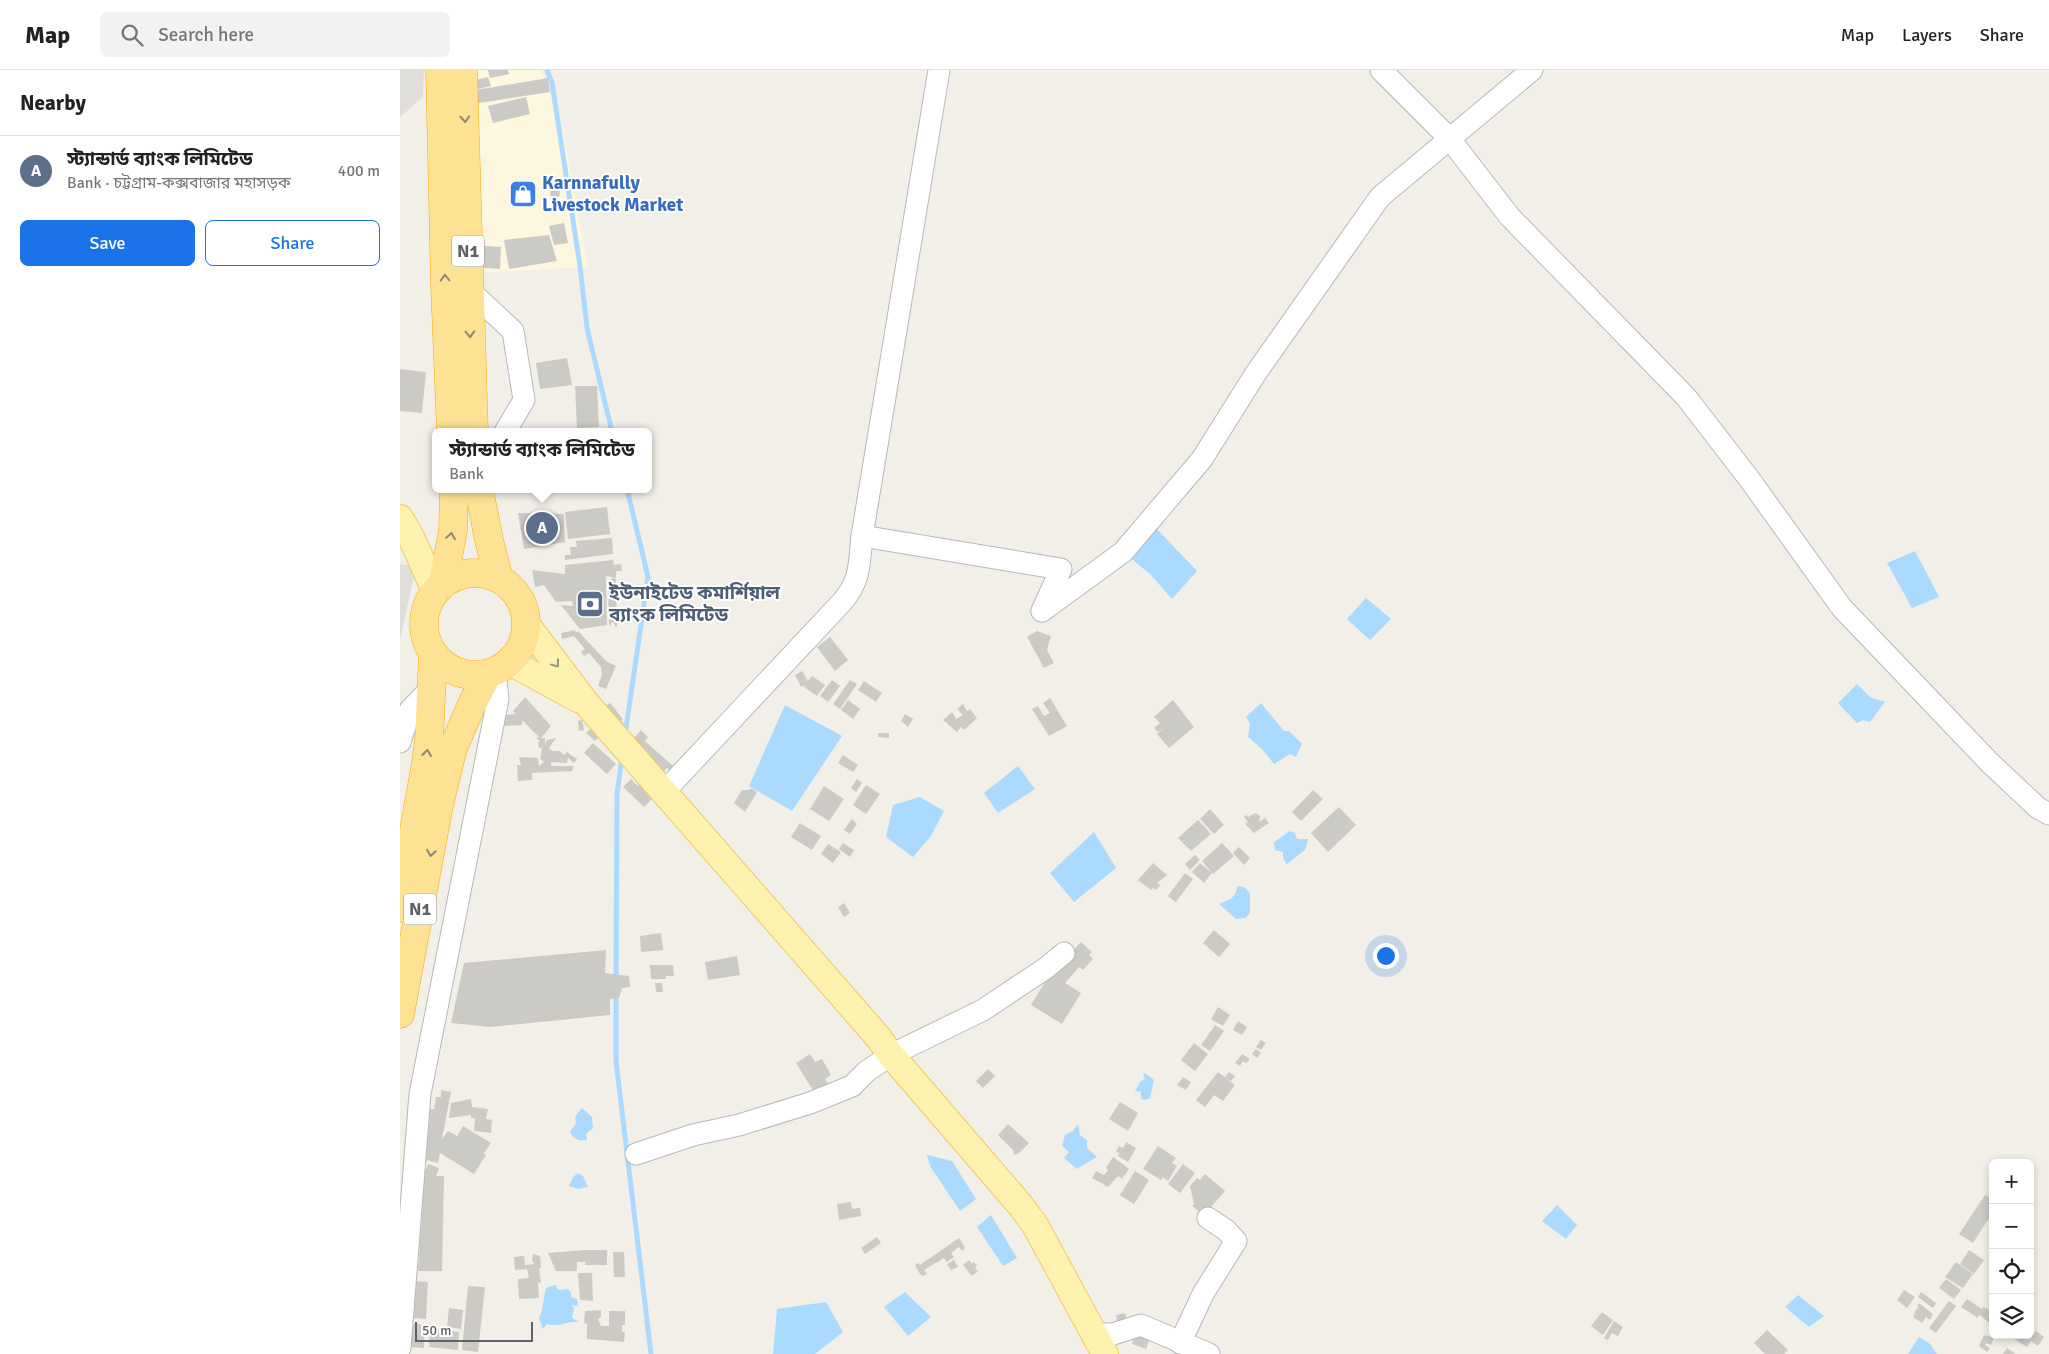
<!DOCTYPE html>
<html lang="en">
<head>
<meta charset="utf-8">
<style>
	:root { --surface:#fff; --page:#f2f2f2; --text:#222; --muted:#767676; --line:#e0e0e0; --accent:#1a73e8 }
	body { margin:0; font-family:Signika,"Noto Sans Bengali",sans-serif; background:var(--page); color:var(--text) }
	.controls { position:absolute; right:15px; bottom:15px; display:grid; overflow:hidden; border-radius:8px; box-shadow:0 2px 8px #0003 }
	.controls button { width:45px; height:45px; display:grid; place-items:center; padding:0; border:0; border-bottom:1px solid var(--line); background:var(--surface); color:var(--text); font:25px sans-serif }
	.scale { position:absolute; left:15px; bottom:12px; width:118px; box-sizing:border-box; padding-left:5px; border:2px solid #5f6368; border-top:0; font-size:14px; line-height:18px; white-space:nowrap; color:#5f6368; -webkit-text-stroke:4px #fff; paint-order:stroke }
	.you { position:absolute; left:985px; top:885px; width:18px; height:18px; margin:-12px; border:4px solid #fff; border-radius:50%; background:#1a73e8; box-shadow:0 0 0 8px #1a73e833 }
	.badge { display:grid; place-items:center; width:32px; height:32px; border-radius:50%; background:var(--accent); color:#fff; font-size:16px; font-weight:700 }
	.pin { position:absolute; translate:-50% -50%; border:2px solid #fff; box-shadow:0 1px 5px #0006 }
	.popup { position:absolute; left:32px; top:358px; width:220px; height:65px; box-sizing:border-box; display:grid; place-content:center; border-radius:8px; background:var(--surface); filter:drop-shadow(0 1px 4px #0005); font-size:16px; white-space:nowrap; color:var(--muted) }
	.popup b { font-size:19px; color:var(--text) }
	.popup::after { content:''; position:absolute; left:50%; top:100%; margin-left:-10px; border:10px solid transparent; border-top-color:var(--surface) }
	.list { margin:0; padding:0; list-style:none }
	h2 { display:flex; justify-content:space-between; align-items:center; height:65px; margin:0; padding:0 20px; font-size:21px }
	h2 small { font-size:16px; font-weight:400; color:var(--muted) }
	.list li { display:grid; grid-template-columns:32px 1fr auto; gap:15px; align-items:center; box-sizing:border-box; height:70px; padding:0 20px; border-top:1px solid var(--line) }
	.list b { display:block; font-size:19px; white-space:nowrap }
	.list p { margin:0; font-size:16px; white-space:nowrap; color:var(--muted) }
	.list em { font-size:16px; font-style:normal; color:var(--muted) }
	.actions { display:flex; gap:10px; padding:15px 20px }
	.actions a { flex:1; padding:11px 0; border:1px solid var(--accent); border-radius:8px; text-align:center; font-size:18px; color:var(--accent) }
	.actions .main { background:var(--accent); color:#fff }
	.icon { flex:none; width:28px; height:28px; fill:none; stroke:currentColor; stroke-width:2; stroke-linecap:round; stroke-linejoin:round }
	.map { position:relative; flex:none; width:1649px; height:1284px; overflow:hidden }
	header { display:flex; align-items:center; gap:30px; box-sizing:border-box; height:70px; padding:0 25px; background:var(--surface); border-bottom:1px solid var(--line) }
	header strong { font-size:24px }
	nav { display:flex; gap:28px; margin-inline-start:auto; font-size:18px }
	.search { width:350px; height:45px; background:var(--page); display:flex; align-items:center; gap:12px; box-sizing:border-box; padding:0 18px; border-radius:8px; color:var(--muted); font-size:19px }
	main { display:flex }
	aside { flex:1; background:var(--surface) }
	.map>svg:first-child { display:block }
	.commercial { fill:#fef7e0 }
	.industrial { fill:#e0deda }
	.water { fill:#aadaff }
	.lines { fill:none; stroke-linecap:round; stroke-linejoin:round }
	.stream { stroke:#aadaff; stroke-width:5 }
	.building { fill:#cccac5 }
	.minor-casing { stroke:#b5b8bc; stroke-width:23 }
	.major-casing { stroke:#f2c960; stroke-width:28 }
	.highway-casing { stroke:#f9ab00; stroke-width:29 }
	.minor { stroke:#fff; stroke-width:21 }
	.major { stroke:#fff2af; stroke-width:26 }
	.highway { stroke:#fde293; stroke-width:28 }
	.oneway { stroke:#8e8975 }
	.oneway2 { stroke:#979581 }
	.labels { text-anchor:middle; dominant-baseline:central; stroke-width:4; stroke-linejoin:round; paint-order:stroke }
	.shield { fill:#fff; stroke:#8f9295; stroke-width:1 }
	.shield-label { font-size:18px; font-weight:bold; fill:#5f6368 }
	.shop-label { font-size:19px; font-weight:bold; fill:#366cbe; stroke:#fff; text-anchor:start }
	.service-label { font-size:19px; font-weight:bold; fill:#4e5e75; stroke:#fff; text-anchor:start }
</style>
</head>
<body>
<header>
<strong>Map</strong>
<div class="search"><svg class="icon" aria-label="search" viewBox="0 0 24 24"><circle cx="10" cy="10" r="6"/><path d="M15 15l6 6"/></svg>Search here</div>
<nav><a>Map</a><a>Layers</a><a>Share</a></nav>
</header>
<main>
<aside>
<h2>Nearby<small></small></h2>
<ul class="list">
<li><span class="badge" style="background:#5c6f8a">A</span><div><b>স্ট্যান্ডার্ড ব্যাংক লিমিটেড</b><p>Bank · চট্টগ্রাম-কক্সবাজার মহাসড়ক</p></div><em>400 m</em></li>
</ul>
<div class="actions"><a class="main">Save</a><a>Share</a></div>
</aside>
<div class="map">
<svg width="1649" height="1284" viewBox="0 0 1649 1284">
	<rect width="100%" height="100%" fill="#f1efe8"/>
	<path class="commercial" d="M68 0H141L161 51 188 197 74 203Z"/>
	<g class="industrial">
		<path d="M0 0H24L23 27 0 47Z"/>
		<path d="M0 494 16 496 0 570Z"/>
	</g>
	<g class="water">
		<path d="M753 455 797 501 772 529 751 505 728 486Z"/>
		<path d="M1515 481 1539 527 1512 538 1487 493Z"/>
		<path d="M966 528 991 549 970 570 947 549Z"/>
		<path d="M1457 614 1470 627 1485 632 1470 652 1463 650 1457 653 1438 633Z"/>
		<path d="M861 633 884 661H889L902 674 896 687 890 684 874 694 862 679 848 667 850 654 846 647Z"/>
		<path d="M385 635 442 666 392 741 349 716Z"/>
		<path d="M618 696 635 719 598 743 584 723Z"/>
		<path d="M520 727 544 741 531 766 513 787 486 767 493 735Z"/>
		<path d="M890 761 895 763 897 769H908L905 780 887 794 883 788V782L875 780 874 772Z"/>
		<path d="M694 762 716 798 674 832 650 803Z"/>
		<path d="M837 816 844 817 850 823V843L845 848 836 849 819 834C828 830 837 828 837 816Z"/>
		<path d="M745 1003 754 1010 750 1028 745 1030 741 1029V1022L735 1021 740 1012 745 1009 743 1004Z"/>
		<path d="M182 1038 192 1047 193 1058 186 1064 187 1070C179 1071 174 1070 170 1062L176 1053C174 1044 177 1045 182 1038Z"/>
		<path d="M678 1054 680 1065 687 1070V1078L697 1087 677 1099 664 1088 669 1082 662 1076 665 1065 673 1061Z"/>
		<path d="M527 1085 552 1091 576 1129 560 1141 530 1096Z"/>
		<path d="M178 1103 183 1106 188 1117 178 1119 169 1116 173 1107Z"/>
		<path d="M1157 1135 1177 1155 1166 1169 1142 1151Z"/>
		<path d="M591 1145 617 1188 603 1196 577 1157Z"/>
		<path d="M156 1215 158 1220 168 1219 171 1223V1227L177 1229 178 1236 171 1235 174 1238 172 1248 180 1252C167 1250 160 1258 147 1254L143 1259 139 1248C145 1237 142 1227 147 1217Z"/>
		<path d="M505 1222 531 1247 508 1266 484 1237Z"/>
		<path d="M1398 1225 1424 1246 1409 1257 1385 1237Z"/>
		<path d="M426 1232 443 1262 415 1284H373L377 1239Z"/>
		<path d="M1519 1267 1530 1274 1537 1284H1508Z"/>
	</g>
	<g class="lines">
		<g class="stream">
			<path d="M147 0 152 13 180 196 187 258 212 362"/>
			<path d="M225 665 248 507 227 419"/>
			<path d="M216 911 217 724 222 688"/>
			<path d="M216 922V991L251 1284"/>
		</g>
	</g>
	<g class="building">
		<path d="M88 0H108L109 4 90 8Z"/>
		<path d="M88 7 91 16 70 21 68 12Z"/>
		<path d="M148 8 150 22 72 34 70 21Z"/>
		<path d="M126 27 130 44 93 53 88 36Z"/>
		<circle cx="155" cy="123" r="5"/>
		<circle cx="157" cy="135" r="5"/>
		<path d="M164 153 168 173 154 175 149 156Z"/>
		<path d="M149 165 157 191 109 199 104 170Z"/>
		<path d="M73 175 101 177 100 199 72 197Z"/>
		<path d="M167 288 172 315 140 319 136 293Z"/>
		<path d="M0 299 26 302 22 343 0 341Z"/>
		<path d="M175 316H197L199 357 177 358Z"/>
		<path d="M207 437 210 464 168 469 165 442Z"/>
		<path d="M118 443 164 444 165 472 124 479Z"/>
		<path d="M212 468 213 484 165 490V485H171L170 477H177L176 471Z"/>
		<path d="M213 490 214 495 221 494 222 501H216V508L206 506 207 555 180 559 161 535 173 536 172 531 156 532 144 515 135 517 132 500 165 504V495Z"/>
		<path d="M212 508 216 509 217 557H215L214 552 211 553V556L209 554 208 513Z"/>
		<path d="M175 560 176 563 178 561 206 591 216 596 206 619 198 616 202 604 201 597 189 583 184 586 181 582 185 579 174 566 162 569 161 563Z"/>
		<path d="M637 561 651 566 647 580 654 593 644 598 627 567Z"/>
		<path d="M430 567 448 590 435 601 417 577Z"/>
		<path d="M402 601 408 611 412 606 425 615 417 626 404 617 405 615 401 617 395 605Z"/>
		<path d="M432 610 440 616 428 632 420 626Z"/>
		<path d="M450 610 457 614 440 639 433 634Z"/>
		<path d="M464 611 482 623 476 632 458 620Z"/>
		<path d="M125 627 151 656 141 668H145V675L147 670 156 668 149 678 153 681H160L164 685 167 682 177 689 174 693 168 688 167 693 151 692V696H174L172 701 132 703V710L118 711 117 695H121L119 687 138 688 139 696 144 692 140 689 142 678H139L138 673 140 671 136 668 139 667 122 650V655L103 656 102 645 116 644 113 641Z"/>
		<path d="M650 628 667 656 649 666 632 639 638 636 644 646 650 643 643 633Z"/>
		<path d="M448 630 460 639 453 649 441 640Z"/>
		<path d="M773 630 794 657 769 678 757 664 764 658 758 662 754 658 760 653 754 647Z"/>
		<path d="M210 633 223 649 221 651 225 655 222 658 203 637Z"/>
		<path d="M563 634 567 641 570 639 577 648 564 660 561 657 557 662 543 650 552 642 556 649 563 645 557 639Z"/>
		<path d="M505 644 513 649 508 657 501 651Z"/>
		<path d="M182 650 184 660 179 661 178 651Z"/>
		<path d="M190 659 199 667 195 671 186 663Z"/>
		<path d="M241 660 248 667 245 671 273 696 270 700 267 698 262 703 245 688 249 684 233 669Z"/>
		<path d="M478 663H489V668L478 667Z"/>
		<path d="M193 673 216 694 207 704 184 683Z"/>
		<path d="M443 685 458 695 453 702 438 693Z"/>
		<path d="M231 709 238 716 240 714 248 722 247 724 252 729 244 737 223 717Z"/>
		<path d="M457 709 462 713 456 722 451 718Z"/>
		<path d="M466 715 480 724 466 744 453 735Z"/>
		<path d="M424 716 444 729 429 751 410 739Z"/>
		<path d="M351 718 357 722 345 742 334 733 342 720H350Z"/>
		<path d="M913 720 923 729 901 751 892 742Z"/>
		<path d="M939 737 956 755 928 782 911 763Z"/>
		<path d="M810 739 824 755 814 764 800 749Z"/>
		<path d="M856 743 860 746 859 752 865 748 869 753 854 763 845 754 848 752 844 747 846 745 850 748 849 746Z"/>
		<path d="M452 749 457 754 450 764 444 760Z"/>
		<path d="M798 750 811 764 791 781 778 768Z"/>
		<path d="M400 753 421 766 412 780 391 767Z"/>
		<path d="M443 773 454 780 450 787 439 779Z"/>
		<path d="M822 773 834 786 813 804 802 791Z"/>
		<path d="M428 774 441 782 433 793 421 784Z"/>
		<path d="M839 777 850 788 844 795 833 783Z"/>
		<path d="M795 785 800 790 790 800 785 794Z"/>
		<path d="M753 793 767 805 757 813 760 815 756 820 753 818 751 820 738 810Z"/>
		<path d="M800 793 812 803 804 813 792 802Z"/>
		<path d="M785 803 793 809 776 832 768 826Z"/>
		<path d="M444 833 450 843 444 847 438 837Z"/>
		<path d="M814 860 830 874 819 887 803 873Z"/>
		<path d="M261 863 263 880 241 882 240 866Z"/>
		<path d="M681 872 692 882 689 885 693 889 683 900 679 897 665 913 681 923 662 954 631 935 650 904Z"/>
		<path d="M206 880 205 903 229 906 230 917 222 918 219 928 210 929V945L90 957 51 953 64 893Z"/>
		<path d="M337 886 340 905 308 910 305 892Z"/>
		<path d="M250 895H273L274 906H266V909H251Z"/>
		<path d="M255 913H262L263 922H256Z"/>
		<path d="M818 937 830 945 823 956 811 949Z"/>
		<path d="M838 951 847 957 842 965 833 960Z"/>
		<path d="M815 955 824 961 810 981 801 975Z"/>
		<path d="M861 970 866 973 861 980 856 977Z"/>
		<path d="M794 973 808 984 795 1001 781 990Z"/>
		<path d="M856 979 861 983 857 988 852 984Z"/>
		<path d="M410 984 415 992 422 989 431 1005 425 1009 430 1016 416 1025 396 993Z"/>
		<path d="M842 984 850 989 846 993 843 991 840 996 835 993Z"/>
		<path d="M588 999 595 1006 583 1018 576 1011Z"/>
		<path d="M818 1002 835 1015 823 1031 814 1025 805 1037 796 1030Z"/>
		<path d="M829 1002 835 1006 831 1011 825 1007Z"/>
		<path d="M783 1007 791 1012 786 1020 777 1015Z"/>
		<path d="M41 1020 51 1022 42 1069 48 1061 57 1066 63 1056 91 1073 84 1083 86 1085 74 1104 40 1083 38 1093 27 1090 26 1093 23 1092 30 1050 28 1052 24 1039H34L36 1027H41Z"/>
		<path d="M71 1029 72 1037 88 1039 86 1049 92 1050 91 1063 74 1061 75 1048H71V1045L49 1048 51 1033Z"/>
		<path d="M720 1032 738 1043 728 1061 709 1049Z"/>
		<path d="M608 1054 629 1073 618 1084 614 1085 613 1080 598 1065Z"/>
		<path d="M726 1072 736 1078 728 1092 718 1086 720 1083 716 1082 719 1076 723 1078Z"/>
		<path d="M758 1076 776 1088 772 1093 777 1096 768 1111 763 1107 761 1110 743 1099Z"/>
		<path d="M713 1087 729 1099 722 1109 718 1106 708 1117 692 1108 696 1101 704 1105 708 1100 706 1098Z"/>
		<path d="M28 1094 39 1098 36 1106H44L42 1201H18L23 1129 20 1128 24 1106H27L24 1105Z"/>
		<path d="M783 1094 795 1103 780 1123 768 1114Z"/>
		<path d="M735 1101 749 1110 734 1134 720 1125Z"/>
		<path d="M805 1104 825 1121 804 1145 792 1136 794 1134 790 1116 797 1108 800 1110Z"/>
		<path d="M1585 1125 1593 1129V1142L1573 1173 1559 1164Z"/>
		<path d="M451 1132 452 1139 460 1138 461 1146 439 1150 437 1134Z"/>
		<path d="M477 1167 481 1173 465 1184 461 1178Z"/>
		<path d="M559 1168 565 1178 562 1181 559 1177 551 1183 554 1187 547 1192 544 1188 524 1200 527 1204 523 1206 520 1204 515 1195 518 1193 520 1195Z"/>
		<path d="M186 1180H207V1195H185L186 1192H177V1201H156L148 1183Z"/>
		<path d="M1569 1180 1584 1190 1574 1204 1560 1194Z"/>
		<path d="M213 1182H224L225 1207H214Z"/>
		<path d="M133 1184 140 1186 141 1198 139 1199 141 1212 138 1213 139 1228 119 1229 118 1209 129 1208 127 1199 115 1200 114 1187 124 1186 125 1195H127L134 1194 132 1190Z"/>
		<path d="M554 1190 558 1197 551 1200 547 1194Z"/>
		<path d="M569 1190 572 1194 573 1192 577 1195 575 1198 578 1201 572 1206 563 1195Z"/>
		<path d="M1556 1192 1573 1204 1563 1218 1545 1207Z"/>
		<path d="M178 1203H192L193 1231 180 1230Z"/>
		<path d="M1546 1209 1561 1220 1554 1229 1539 1218Z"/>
		<path d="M13 1211 28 1212 26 1249 11 1248Z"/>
		<path d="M68 1216 85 1217 78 1282 62 1280Z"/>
		<path d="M1504 1220 1515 1227 1507 1238 1497 1230Z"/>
		<path d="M1521 1222 1536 1233 1533 1238 1518 1227Z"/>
		<path d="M1567 1229 1582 1239 1584 1237 1593 1242V1249L1590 1253 1579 1245 1578 1248 1561 1237Z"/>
		<path d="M1549 1231 1556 1236 1536 1263 1529 1258Z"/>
		<path d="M1519 1233 1533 1244 1530 1250 1526 1247 1522 1253 1513 1247 1515 1243 1514 1242 1519 1237 1517 1236Z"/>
		<path d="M49 1238 63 1240 61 1259 47 1257Z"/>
		<path d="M201 1240V1247L198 1249 201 1256H209V1241H225V1255H222V1262H225L224 1272 187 1269V1254L184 1253 185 1241Z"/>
		<path d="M1202 1242 1213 1250 1203 1265 1191 1256Z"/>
		<path d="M725 1243 727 1251 718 1258 716 1245Z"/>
		<path d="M1214 1251 1223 1257 1218 1266 1212 1263 1208 1270 1204 1268Z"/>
		<path d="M11 1254H25L24 1278 10 1277Z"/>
		<path d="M737 1257 752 1262 746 1279 732 1274Z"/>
		<path d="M30 1259 59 1262 58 1280 29 1277Z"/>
		<path d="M1367 1260 1388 1280 1384 1284H1365L1354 1273Z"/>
		<path d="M1636 1261 1644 1267 1638 1276 1631 1271 1627 1277 1611 1267 1612 1265H1630V1262L1633 1264Z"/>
		<path d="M1584 1265 1594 1268 1591 1275 1586 1273 1585 1275 1590 1278 1587 1282 1579 1276Z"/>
		<path d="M1607 1278 1616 1284H1603Z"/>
	</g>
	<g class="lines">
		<g class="minor-casing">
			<g id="minor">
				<path d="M981 0 1049 68 1110 147 1286 327 1350 410 1442 538 1590 693 1638 738 1649 744"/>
				<path d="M69 220 113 261 124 330 105 362"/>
				<path d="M462 466 661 499 642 541"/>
				<path d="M642 541 723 482 802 389 856 303 980 127 1132 0"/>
				<path d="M0 672 10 640 31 618"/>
				<path d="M263 723 442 532C461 510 459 494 462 466L539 0"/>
				<path d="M236 1084 293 1065 339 1055 410 1033 452 1016 467 1001 491 985 583 940 646 898 664 883"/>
				<path d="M694 1264H713L741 1255 809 1284"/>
				<path d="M780 1273 803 1224 836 1171 826 1160 808 1148"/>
				<path d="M0 1278 20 1024 98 629 95 602"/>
			</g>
		</g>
		<g class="major-casing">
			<g id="major">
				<path d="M0 448 12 469 35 521"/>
				<path d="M127 555 186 633 478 967 491 985 621 1136 635 1155 705 1284"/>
				<path d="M110 592 178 629"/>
			</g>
		</g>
		<g class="highway-casing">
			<g id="highway">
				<path d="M40 0 45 216 51 362"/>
				<path d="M63 0 74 362"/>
				<path d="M79 419 89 470 99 509"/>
				<circle cx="75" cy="554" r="51"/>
				<path d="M43 513 53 461 54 419"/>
				<path d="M0 838 25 699 29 671 33 585"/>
				<path d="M0 944 39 735 53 678 72 634 87 605"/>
			</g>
		</g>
		<use href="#minor" class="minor"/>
		<use href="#major" class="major"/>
		<use href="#highway" class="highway"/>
	</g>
	<defs><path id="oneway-chevron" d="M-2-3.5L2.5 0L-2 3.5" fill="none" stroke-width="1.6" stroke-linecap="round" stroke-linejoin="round" transform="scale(1.25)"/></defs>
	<g class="oneway">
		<use href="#oneway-chevron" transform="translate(65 49) rotate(87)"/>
		<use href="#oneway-chevron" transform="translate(45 208) rotate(-91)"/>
		<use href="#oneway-chevron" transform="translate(70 264) rotate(88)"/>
		<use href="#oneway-chevron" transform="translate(51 466) rotate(-81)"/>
		<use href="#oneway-chevron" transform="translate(27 683) rotate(-83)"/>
		<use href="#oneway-chevron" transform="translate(31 783) rotate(100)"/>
	</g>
	<use class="oneway2" href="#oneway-chevron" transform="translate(156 594) rotate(53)"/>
	<defs>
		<g id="shop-square" transform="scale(1.4375)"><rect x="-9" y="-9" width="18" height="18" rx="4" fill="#3f7fe0" stroke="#fff"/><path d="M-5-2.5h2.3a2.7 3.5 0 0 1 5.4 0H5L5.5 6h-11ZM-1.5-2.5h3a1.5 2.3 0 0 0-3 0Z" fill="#fff"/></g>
		<g id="bank-square" transform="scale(1.4375)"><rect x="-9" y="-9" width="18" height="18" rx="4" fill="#5c6f8a" stroke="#fff"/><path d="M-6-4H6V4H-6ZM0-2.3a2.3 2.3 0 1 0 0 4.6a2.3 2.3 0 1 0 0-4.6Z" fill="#fff"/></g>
	</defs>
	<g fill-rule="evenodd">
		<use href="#shop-square" x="123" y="124"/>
		<use href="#bank-square" x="190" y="534"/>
	</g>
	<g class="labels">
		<g class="shield">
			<rect x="52" y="165.5" width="32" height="31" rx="4"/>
			<rect x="4" y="823.5" width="32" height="31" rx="4"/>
		</g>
		<g class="shield-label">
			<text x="68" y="181">N1</text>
			<text x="20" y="839">N1</text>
		</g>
		<g class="shop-label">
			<text x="142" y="113">Karnnafully<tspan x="142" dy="22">Livestock Market</tspan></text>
		</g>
		<g class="service-label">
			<text x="209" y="523">ইউনাইটেড কমার্শিয়াল<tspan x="209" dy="22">ব্যাংক লিমিটেড</tspan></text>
		</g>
	</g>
</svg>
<div class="controls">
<button>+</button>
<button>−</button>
<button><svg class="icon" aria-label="locate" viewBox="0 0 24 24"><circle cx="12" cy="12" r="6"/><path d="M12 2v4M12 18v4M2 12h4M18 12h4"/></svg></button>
<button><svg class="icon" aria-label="layers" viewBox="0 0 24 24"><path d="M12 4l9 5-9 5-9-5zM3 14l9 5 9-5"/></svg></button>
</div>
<div class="scale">50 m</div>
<div class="you"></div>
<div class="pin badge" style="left:142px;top:458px;background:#5c6f8a">A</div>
<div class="popup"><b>স্ট্যান্ডার্ড ব্যাংক লিমিটেড</b>Bank</div>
</div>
</main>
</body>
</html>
